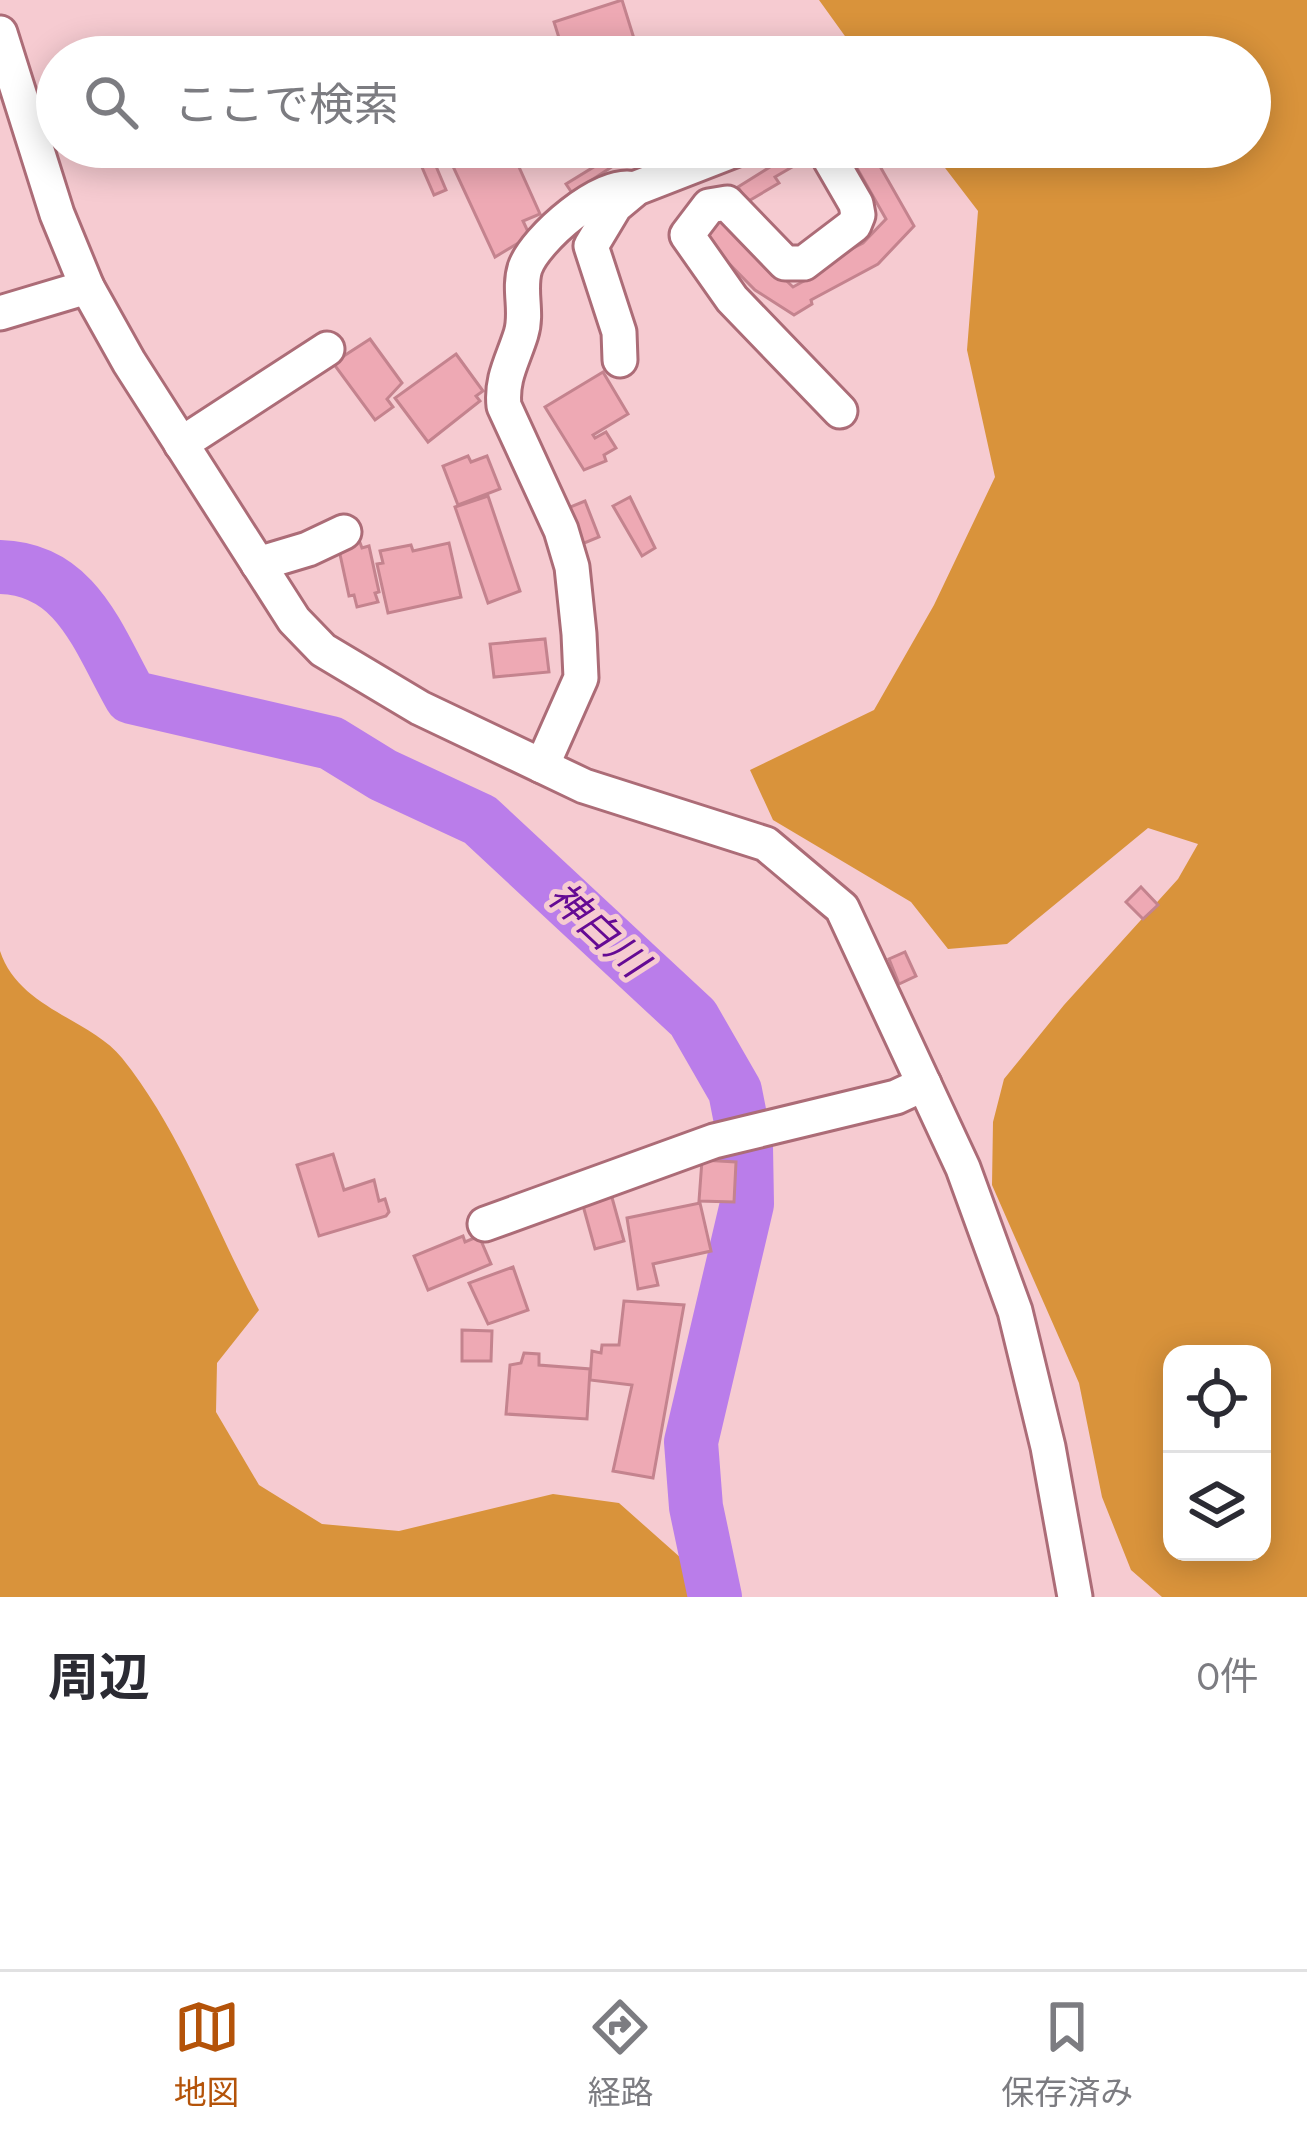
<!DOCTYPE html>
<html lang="ja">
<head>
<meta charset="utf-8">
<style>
	:root { --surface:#fff; --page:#f2f2f3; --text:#2b2b33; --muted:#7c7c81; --line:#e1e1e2; --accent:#b45309 }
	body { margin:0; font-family:Jost,"Noto Sans JP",sans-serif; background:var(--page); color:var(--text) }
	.controls { position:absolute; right:36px; bottom:36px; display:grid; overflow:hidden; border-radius:24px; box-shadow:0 6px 30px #0003 }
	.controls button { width:108px; height:108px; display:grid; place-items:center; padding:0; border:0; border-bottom:3px solid var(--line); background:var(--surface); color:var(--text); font:60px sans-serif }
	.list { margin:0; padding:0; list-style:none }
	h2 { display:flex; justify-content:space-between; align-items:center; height:156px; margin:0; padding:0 48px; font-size:51px }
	h2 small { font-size:39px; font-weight:400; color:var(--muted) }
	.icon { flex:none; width:66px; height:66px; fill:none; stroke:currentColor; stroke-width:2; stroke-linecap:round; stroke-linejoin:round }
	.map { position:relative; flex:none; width:1307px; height:1597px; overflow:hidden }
	.search { position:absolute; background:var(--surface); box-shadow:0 6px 30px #0003; left:36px; right:36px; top:36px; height:132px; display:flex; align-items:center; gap:30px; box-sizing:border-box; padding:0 42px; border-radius:66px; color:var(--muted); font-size:45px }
	.sheet { height:372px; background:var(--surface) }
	nav { display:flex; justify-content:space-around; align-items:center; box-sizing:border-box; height:168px; border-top:3px solid var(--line); background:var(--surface); font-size:33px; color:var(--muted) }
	nav a { display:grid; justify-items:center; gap:6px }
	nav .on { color:var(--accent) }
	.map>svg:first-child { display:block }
	.forest { fill:#d9933b; fill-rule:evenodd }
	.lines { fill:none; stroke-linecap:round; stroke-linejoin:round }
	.river { stroke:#ba7dea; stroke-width:54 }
	.building { fill:#eea9b4; stroke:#c4838e; stroke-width:3 }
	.minor-casing { stroke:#ac6c77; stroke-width:39 }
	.minor { stroke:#fff; stroke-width:33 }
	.labels { text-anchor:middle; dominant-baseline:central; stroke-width:10; stroke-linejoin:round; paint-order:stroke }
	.water-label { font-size:39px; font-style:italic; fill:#650a94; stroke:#f6cbd1 }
</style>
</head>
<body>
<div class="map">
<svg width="1307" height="1597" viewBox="0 0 1307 1597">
	<rect width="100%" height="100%" fill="#f6cbd1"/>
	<g class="forest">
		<path d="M819 0H1307V1597H1162L1131 1570 1102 1497 1079 1383 992 1185 993 1122 1004 1079 1064 1005 1178 879 1198 844 1148 828 1007 944 948 949 911 902 773 820 750 770 874 710 934 605 995 477 967 350 978 211 929 147H1250V57H860ZM1172 1354H1262V1552H1172Z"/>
		<path d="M0 951C19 1009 91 1019 122 1058 182 1133 214 1226 259 1310L217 1363 216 1412 259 1485 322 1524 399 1531 553 1494 619 1503 708 1582 713 1597H0Z"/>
	</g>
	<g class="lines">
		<path class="river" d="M0 567C77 569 98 639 131 697L331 743 383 775 480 820 693 1018 735 1091 746 1147 747 1204 691 1442 696 1507 715 1597"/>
	</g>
	<g class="building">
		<path d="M622 0 636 45 632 46 635 54 565 57 554 22Z"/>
		<path d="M444 147H510L540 214 523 221 530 236 495 257Z"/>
		<path d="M601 147H642L572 193 566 184 605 160Z"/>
		<path d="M802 147 811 156 775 177 779 183 747 202 738 187Z"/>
		<path d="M845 147H869L914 226 878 264 811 300 812 304 794 315 755 290 696 230 717 208 727 224 793 287 822 271 820 265 863 243 886 219Z"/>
		<path d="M430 152 446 190 434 195 418 158Z"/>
		<path d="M370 339 402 383 387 399 393 407 375 420 333 363Z"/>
		<path d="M456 354 483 391 476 396 480 401 428 442 395 398Z"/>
		<path d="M603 372 628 414 593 435 595 438 606 432 616 448 604 455 606 461 584 470 545 407Z"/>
		<path d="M468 456 471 462 487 456 500 489 458 505 443 466Z"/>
		<path d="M488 496 520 591 488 603 455 507Z"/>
		<path d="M630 497 655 548 642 556 613 506Z"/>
		<path d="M585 501 599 537 577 546 563 510Z"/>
		<path d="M359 540 362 548 369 546 379 592 375 593 378 602 357 607 354 595 349 596 338 545Z"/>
		<path d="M449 543 461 597 388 613 377 564 383 563 380 551 411 545 413 551Z"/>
		<path d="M545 639 549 672 494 677 490 644Z"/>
		<path d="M1141 887 1158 905 1143 919 1126 902Z"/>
		<path d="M905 952 916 976 899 984 889 959Z"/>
		<path d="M333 1154 344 1190 374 1180 379 1201 385 1199 389 1212 386 1216 319 1236 297 1165Z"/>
		<path d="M702 1160 736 1162 734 1202 699 1201Z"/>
		<path d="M611 1194 624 1241 595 1249 582 1202Z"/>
		<path d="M700 1203 711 1251 653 1264 658 1285 638 1289 627 1218Z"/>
		<path d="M463 1236 465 1242 479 1236 491 1264 428 1290 414 1256Z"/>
		<path d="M513 1267 528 1310 488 1324 469 1283Z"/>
		<path d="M624 1301 684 1305 653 1478 613 1471 632 1385 590 1380 592 1351 601 1353 602 1345H619Z"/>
		<path d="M462 1330 492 1331 491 1361H462Z"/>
		<path d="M524 1353 539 1354V1365L590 1369 587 1419 506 1414 510 1365 521 1363Z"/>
	</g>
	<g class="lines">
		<g class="minor-casing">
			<g id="minor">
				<path d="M0 33 57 214 87 287 129 362 294 620 323 650 420 708 584 786 766 844 842 908 963 1168 1015 1311 1048 1447 1075 1597"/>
				<path d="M823 147 856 204 858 215 854 225 804 263H785L727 203 709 206 687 235 732 299 840 411"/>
				<path d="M0 313 87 287"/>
				<path d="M620 360 619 332 591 246 615 206 633 191"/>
				<path d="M181 444 327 349"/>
				<path d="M258 564 308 549 344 532"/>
				<path d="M542 766 581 678 579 634 572 567 561 530 504 406C501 378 513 360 521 334 528 312 518 290 525 268 535 239 603 180 634 189L742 147"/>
				<path d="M485 1224 714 1141 896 1097 924 1084"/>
			</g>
		</g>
		<use href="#minor" class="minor"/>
	</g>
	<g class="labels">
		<g class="water-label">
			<text transform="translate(598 929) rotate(43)">神白川</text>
		</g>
	</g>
</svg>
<div class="controls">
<button><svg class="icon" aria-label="locate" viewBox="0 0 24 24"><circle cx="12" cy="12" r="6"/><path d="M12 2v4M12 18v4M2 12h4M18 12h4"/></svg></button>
<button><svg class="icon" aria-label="layers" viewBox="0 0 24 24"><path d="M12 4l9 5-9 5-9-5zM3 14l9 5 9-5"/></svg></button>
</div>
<div class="search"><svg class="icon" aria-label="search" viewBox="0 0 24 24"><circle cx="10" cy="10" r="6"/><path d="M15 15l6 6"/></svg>ここで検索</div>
</div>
<section class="sheet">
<h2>周辺<small>0件</small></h2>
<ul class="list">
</ul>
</section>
<nav>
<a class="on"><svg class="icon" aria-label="map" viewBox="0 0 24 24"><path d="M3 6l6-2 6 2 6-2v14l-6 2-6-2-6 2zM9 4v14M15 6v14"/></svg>地図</a>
<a><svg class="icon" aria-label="directions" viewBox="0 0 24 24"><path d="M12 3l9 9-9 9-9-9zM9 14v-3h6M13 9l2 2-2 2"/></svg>経路</a>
<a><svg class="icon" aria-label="saved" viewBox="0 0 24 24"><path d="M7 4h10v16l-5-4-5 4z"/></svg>保存済み</a>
</nav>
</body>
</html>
